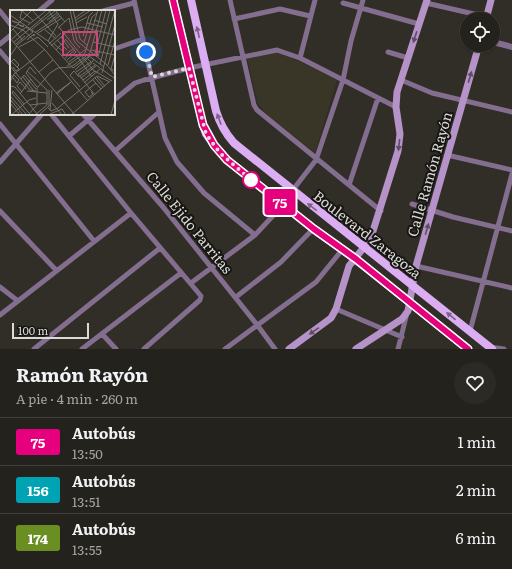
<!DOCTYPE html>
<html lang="es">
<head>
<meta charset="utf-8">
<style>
  :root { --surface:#24221c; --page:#2c2a25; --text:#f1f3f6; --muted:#a3a4a3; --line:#413f3b }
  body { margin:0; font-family:Literata,serif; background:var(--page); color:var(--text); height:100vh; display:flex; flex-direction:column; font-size:15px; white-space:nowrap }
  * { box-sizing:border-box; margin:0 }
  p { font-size:13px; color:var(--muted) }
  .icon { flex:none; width:22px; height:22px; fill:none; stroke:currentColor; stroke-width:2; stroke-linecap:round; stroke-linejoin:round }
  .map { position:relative; height:349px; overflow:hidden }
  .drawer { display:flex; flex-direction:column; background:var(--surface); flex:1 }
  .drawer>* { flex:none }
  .badge { padding:0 8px; border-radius:3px; font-size:14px; line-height:26px }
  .fabs { position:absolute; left:460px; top:12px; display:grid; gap:8px }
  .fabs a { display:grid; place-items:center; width:40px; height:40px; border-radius:50%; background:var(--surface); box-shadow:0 1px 3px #0004,0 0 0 1px var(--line); font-size:20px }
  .scale { position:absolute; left:12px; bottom:10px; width:77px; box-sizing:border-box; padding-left:4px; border:2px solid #dcdad6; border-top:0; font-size:11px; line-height:14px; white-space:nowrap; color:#dcdad6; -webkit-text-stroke:3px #171613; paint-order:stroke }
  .you { position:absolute; width:20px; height:20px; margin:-10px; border:3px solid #fff; border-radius:50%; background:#1a73e8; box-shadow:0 0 0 6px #1a73e833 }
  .map>.badge { position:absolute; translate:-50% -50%; box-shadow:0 0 0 2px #fff }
  .round { display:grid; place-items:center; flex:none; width:42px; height:42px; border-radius:21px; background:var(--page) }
  .summary { display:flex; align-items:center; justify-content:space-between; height:68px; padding:0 16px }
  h1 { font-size:19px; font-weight:700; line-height:30px }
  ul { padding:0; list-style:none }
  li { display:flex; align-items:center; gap:12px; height:48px; padding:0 16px; border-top:1px solid var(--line) }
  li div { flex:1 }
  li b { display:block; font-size:15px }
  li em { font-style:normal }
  li .badge { min-width:44px; font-weight:700; text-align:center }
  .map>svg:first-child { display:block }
  .built { fill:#393628 }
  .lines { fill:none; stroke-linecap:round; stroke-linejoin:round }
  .minor { stroke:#846e8f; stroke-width:5 }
  .tertiary { stroke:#846e8f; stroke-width:6 }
  .secondary { stroke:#b592c7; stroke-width:7 }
  .primary { stroke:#dbadf2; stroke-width:8 }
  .oneway { fill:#796282 }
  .oneway2 { fill:#5e4e64 }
  .line-casing { stroke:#fff; stroke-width:9 }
  .line { stroke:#e6007e; stroke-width:6 }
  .walk { stroke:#dcdad6; stroke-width:4; stroke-dasharray:0 7.2 }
  .stop-dot { fill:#fff; stroke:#e6007e; stroke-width:2 }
  .labels { text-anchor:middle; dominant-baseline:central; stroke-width:4; stroke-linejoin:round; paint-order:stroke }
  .street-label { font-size:14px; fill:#dcdad6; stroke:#171613 }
  .inset-road { fill:none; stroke:#75736c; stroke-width:1 }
  .view { fill:#c8487a; fill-opacity:0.15; stroke:#c8487a; stroke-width:2 }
  .inset-edge { fill:none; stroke:#dcdad6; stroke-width:2 }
</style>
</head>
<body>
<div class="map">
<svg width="512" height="349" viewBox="0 0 512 349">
  <rect width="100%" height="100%" fill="#302e26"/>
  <path class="built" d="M280,52L337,80L315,153L264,112L258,103L247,58Z"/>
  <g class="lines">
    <path class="minor" d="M134,0L165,138L177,162L204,193L255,235
      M230,0L254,105L257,110L381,211
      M343,3L419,24
      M426,3L487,17
      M0,11L11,25
      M39,11L52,0
      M103,11L134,3
      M234,19L280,9L310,16
      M0,44L11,35
      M114,49L143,39
      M0,51L11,64
      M388,52L408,58
      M300,58L315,0
      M401,80L432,93L512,112
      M114,100L135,83L144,80L189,68L277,50L300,58L396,107
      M51,114L131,213L201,296L200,300L144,349
      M83,114L163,207L258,326L275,349
      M0,124L94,241
      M69,136L95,114
      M115,151L159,112
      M447,155L512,170
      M0,162L42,114
      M349,185L378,98
      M292,191L316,160L343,80L351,41L363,0
      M412,204L453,217L512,231
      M0,211L56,270
      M416,266L512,288
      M191,283L255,235L283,205
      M0,287L18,301
      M236,297L281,262L313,229
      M336,309L402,337
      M0,315L131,213
      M470,331L512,174
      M103,335L116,349
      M489,347L504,349
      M34,349L160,248
      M82,349L181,273
      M225,349L316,282L342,250
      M398,349L407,313"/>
    <path class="tertiary" d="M493,42L512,47"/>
    <path class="secondary" d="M486,19L491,0
      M289,349L331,318L336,309L349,266L365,246L373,231L398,151L400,134L396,107L397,92L427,0
      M356,349L402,319L408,311L416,266L479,45"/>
    <path class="primary" d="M173,0L203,125L206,134L214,145L227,160L313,229L355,259L468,349
      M191,0L216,111C220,124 225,133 234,143L492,349"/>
  </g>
  <defs><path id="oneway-solid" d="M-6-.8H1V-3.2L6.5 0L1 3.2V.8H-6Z"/></defs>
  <g class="oneway">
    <use href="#oneway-solid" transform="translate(198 32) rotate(-103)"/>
    <use href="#oneway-solid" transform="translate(219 119) rotate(-110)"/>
    <use href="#oneway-solid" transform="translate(312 207) rotate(-142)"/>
    <use href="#oneway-solid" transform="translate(451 316) rotate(-141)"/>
  </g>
  <g class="oneway2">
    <use href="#oneway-solid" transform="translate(415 37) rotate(108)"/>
    <use href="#oneway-solid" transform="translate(470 77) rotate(-73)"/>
    <use href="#oneway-solid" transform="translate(399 145) rotate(96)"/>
    <use href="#oneway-solid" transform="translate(427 229) rotate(-74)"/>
    <use href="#oneway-solid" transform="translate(314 331) rotate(145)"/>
  </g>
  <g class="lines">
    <g class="line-casing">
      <path id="line" d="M173,0L203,125L214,145L227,160L314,229L356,259L468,349"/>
    </g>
    <use href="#line" class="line"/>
    <path class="walk" d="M146,52L152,77L189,68L206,134L220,153L251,180"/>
  </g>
  <circle class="stop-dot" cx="251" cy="180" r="8"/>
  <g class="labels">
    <g class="street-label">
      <text transform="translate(429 174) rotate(-74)">Calle Ramón Rayón</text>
      <text transform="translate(190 222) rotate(51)">Calle Ejido Parritas</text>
      <text transform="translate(368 234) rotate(38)">Boulevard Zaragoza</text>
    </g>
  </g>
  <g transform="translate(10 10)">
    <rect width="105" height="105" fill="#302e26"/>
    <path class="inset-road" d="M1,0L0,5L38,31L63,58L79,46L94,57M12,0L10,8L20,13M22,0L46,26M45,0L55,12M60,0L67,31L96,54L105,65M63,0L70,29L78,36M12,1L24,11M59,8L64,31L70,38M65,8L76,0M37,10L47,3M66,10L81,0M84,10L97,14M39,12L49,4M7,13L2,11L9,13M66,13L77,7M77,13L93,17M8,14L9,15L13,17L14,16L9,15M0,15L13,20L35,40M18,15L37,0M49,17L83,60L102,71M48,18L59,8M3,19L13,31M22,19L45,1M35,20L45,28M0,22L22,0M26,22L50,6M28,23L52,8M53,25L59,20L72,17L105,25M73,26L79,6L83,2M51,27L59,38M0,28L65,105M2,29L16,17L23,22L7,35M17,30L24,24L25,25L23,26M47,30L57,40M56,30L66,42L57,50M38,31L48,14L38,0M4,32L42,0M74,32L82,7L87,3M83,32L105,37M6,34L15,26M39,34L51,23M44,34L54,42M41,36L53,25M9,37L28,27L38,37M35,40L78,91M46,40L56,29M81,40L105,45M85,44L96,0M105,45L101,59L105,61M0,46L7,36M54,46L64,38M67,46L82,67M88,47L100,0M55,48L65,40M84,49L80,55L68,64L85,85M0,50L9,59L6,61L3,57M2,51L4,49L9,55L7,57M21,51L35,39M59,52L76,39M83,53L104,68M90,54L105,0M98,55L105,30M0,56L20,80L26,81M57,56L75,43L88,0M65,60L79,47M17,61L37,80V95L25,105M29,62L43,50M66,62L81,52L78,49M92,63L105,14M0,64L7,73L9,70L4,65M26,64L20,57L16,63L27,77M70,66L85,55M87,66L100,72M13,67L23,80M69,67L64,61L60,65L70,77M87,67L95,76M71,68L86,56M85,68L93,77M11,69L14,65L26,79M73,70L85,61M83,70L91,79M0,72L4,64L22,50M75,72L90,59M0,76L5,77L28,105M17,81L37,83M12,82L7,76L10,72L16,79M75,82L79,87L83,84L81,82M75,82L86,73M46,83L61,72L47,84M10,84L21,69M0,86L17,105M0,89L13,105M2,91L0,93L10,105M42,93L52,105M14,94L3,81L2,83L19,103M20,95L37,93M38,98L41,101L48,98L87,66M40,100L42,80M40,104L52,99L56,105M1,105L19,90L26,88M18,105L27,95V78L40,63L48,58L61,57L80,43L92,0M29,105L39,96V80M61,105L99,72M101,105L105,90"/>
    <path class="view" d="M53,22H87V45H53Z"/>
    <rect width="105" height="105" class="inset-edge"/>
  </g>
</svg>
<div class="fabs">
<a><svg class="icon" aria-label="locate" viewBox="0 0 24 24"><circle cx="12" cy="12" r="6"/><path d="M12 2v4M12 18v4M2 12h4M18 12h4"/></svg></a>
</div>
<div class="scale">100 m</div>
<div class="you" style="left:146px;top:52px"></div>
<b class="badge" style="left:280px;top:202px;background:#e6007e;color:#fff">75</b>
</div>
<section class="drawer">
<div class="summary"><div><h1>Ramón Rayón</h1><p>A pie · 4 min · 260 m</p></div><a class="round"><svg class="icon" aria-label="heart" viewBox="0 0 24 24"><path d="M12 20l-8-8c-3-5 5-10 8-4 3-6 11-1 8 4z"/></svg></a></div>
<ul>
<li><span class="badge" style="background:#e6007e;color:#fff">75</span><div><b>Autobús</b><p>13:50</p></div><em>1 min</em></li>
<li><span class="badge" style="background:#00a3b4;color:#fff">156</span><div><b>Autobús</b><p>13:51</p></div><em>2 min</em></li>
<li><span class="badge" style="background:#6b8e23;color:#fff">174</span><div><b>Autobús</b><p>13:55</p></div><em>6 min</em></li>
</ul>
</section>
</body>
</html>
